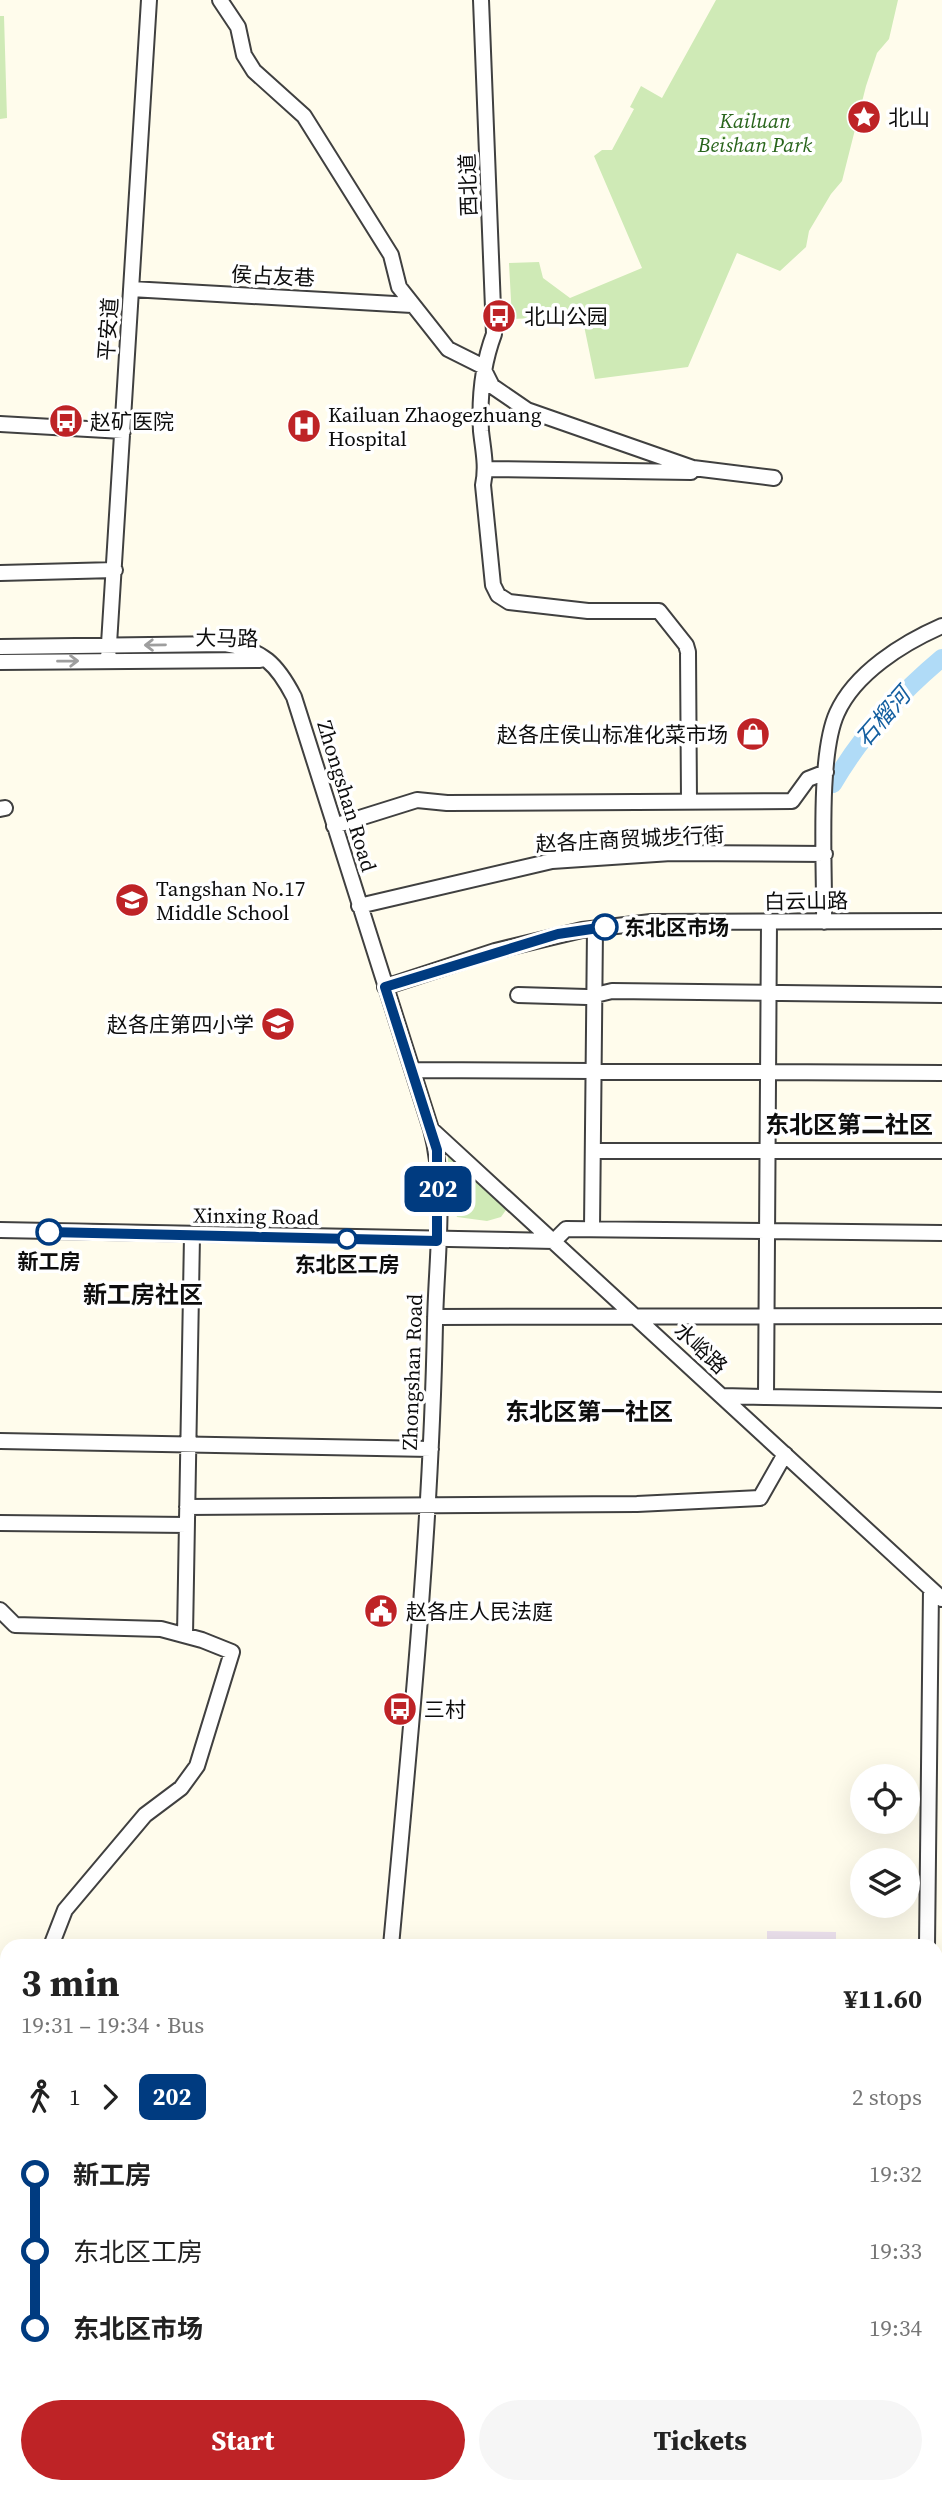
<!DOCTYPE html>
<html lang="en">
<head>
<meta charset="utf-8">
<style>
  :root { --surface:#fff; --page:#f6f6f6; --text:#222; --muted:#767676; --accent:#be2326 }
  body { margin:0; font-family:"Source Serif 4","Noto Sans SC",serif; background:var(--page); color:var(--text); height:100vh; display:flex; flex-direction:column; font-size:26px; white-space:nowrap }
  * { box-sizing:border-box; margin:0 }
  p { font-size:23px; color:var(--muted) }
  .icon { flex:none; width:38px; height:38px; fill:none; stroke:currentColor; stroke-width:2; stroke-linecap:round; stroke-linejoin:round }
  .map { position:relative; flex:1; overflow:hidden }
  .panel { position:absolute; left:0px; top:1939px; width:943px; height:555px; display:flex; flex-direction:column; background:var(--surface); border-radius:21px 21px 0 0; box-shadow:0 7px 28px #0002 }
  .panel>* { flex:none }
  .badge { padding:0 14px; border-radius:10px; font-size:24px; line-height:46px }
  .fabs { position:absolute; left:850px; top:1764px; display:grid; gap:14px }
  .fabs a { display:grid; place-items:center; width:70px; height:70px; border-radius:50%; background:var(--surface); box-shadow:0 7px 28px #0002; font-size:35px }
  .map>.badge { position:absolute; translate:-50% -50%; box-shadow:0 0 0 4px #fff }
  .legs { display:flex; align-items:center; gap:10px; height:77px; padding:0 21px; font-size:23px }
  .legs p { margin-inline-start:auto }
  .headline { display:flex; align-items:center; justify-content:space-between; height:119px; padding:0 21px }
  h1 { font-size:38px; font-weight:700; line-height:52px }
  .button { display:flex; gap:14px; margin-top:auto; padding:14px 21px }
  .button a { flex:1; height:80px; border-radius:42px; background:var(--accent); color:#fff; font-size:28px; font-weight:700; line-height:80px; text-align:center }
  .button a+a { background:var(--page); color:var(--text) }
  ul { padding:0 21px; list-style:none }
  li { display:flex; align-items:center; gap:24px; height:77px; font-size:26px }
  li i { display:grid; place-items:center; width:10px; height:100%; margin:0 9px; background:currentColor }
  li i::after { content:''; width:18px; height:18px; margin:-9px; border:5px solid; border-radius:50%; background:var(--surface) }
  li p { margin-inline-start:auto }
  li:first-child i { background:linear-gradient(#0000 50%,currentColor 0) }
  li:last-child i { background:linear-gradient(currentColor 50%,#0000 0) }
  .map>svg:first-child { display:block }
  .industrial { fill:#ebe0ec }
  .green { fill:#cfeab6 }
  .lines { fill:none; stroke-linecap:round; stroke-linejoin:round }
  .river { stroke:#b0dbf7; stroke-width:18 }
  .minor-casing { stroke:#404040; stroke-width:18 }
  .major-casing { stroke:#1e1e1e; stroke-width:21 }
  .minor { stroke:#fff; stroke-width:14 }
  .major { stroke:#fbd961; stroke-width:18 }
  .oneway { stroke:#9e9e9e }
  .line-1-casing { stroke:#fff; stroke-width:16 }
  .line-1 { stroke:#003b80; stroke-width:10 }
  .stop-1-dot { fill:#fff; stroke:#003b80; stroke-width:3.5 }
  .labels { text-anchor:middle; dominant-baseline:central; stroke-width:7; stroke-linejoin:round; paint-order:stroke }
  .poi-label { font-size:21px; fill:#0d0d0d; stroke:#fff; text-anchor:start }
  .park-label { font-size:21px; font-style:italic; fill:#29651c; stroke:#fff }
  .street-label { font-size:21px; fill:#0d0d0d; stroke:#fff }
  .stop-label { font-size:21px; font-weight:bold; fill:#0d0d0d; stroke:#fff }
  .water-label { font-size:23px; font-style:italic; fill:#145fa0; stroke:#fff }
  .quarter-label { font-size:24px; font-weight:bold; fill:#0d0d0d; stroke:#fff }
</style>
</head>
<body>
<div class="map">
<svg width="942" height="2493" viewBox="0 0 942 2493">
  <rect width="100%" height="100%" fill="#fffcec"/>
  <path class="industrial" d="M767,1931L836,1932V1946H767Z"/>
  <path class="green" d="M716,0H898L889,39L877,53L866,86L842,181L831,194L809,231L806,247L780,271L737,253L688,367L595,379L582,316L512,319L509,263L539,262L543,278L570,298L642,268L594,156L602,150H612L634,109L630,107L641,86L662,98Z
    M0,16H4L7,118L0,119Z
    M448,1156L504,1204L506,1210L501,1217L487,1221L457,1217L448,1188Z"/>
  <g class="lines">
    <path class="river" d="M833,784C861,736 899,694 942,658"/>
    <g class="minor-casing">
      <path id="minor" d="M220,0L238,27L244,55L254,71L304,116L391,255L399,287L448,349L482,366L492,386L527,410L693,468L774,478
        M481,0L494,334C482,366 479,396 481,431C483,450 487,466 483,485L493,585L498,595L509,602L588,611H659L686,645L688,652L689,801
        M131,289L412,305
        M0,424L123,431
        M486,469L691,472
        M0,573L115,570
        M0,647L225,644C263,650 277,664 294,697L431,1129C447,1188 436,1262 435,1324C431,1532 410,1739 391,1946
        M108,660L149,0
        M0,662L260,660
        M0,809L5,808
        M334,826L417,800L447,803L792,801L808,779L826,772
        M359,906L552,861L671,853L825,854
        M824,922C825,870 817,757 837,713C855,673 903,643 942,626
        M385,987L495,951L582,930L651,922L942,921
        M518,995L587,997L612,991L942,995
        M413,1070L942,1073
        M431,1129L942,1599
        M593,1151H942
        M592,1229L595,929
        M0,1230L554,1241
        M554,1241L566,1229L942,1233
        M435,1317L942,1316
        M722,1396L766,1397L769,922
        M766,1397L942,1400
        M0,1441L431,1449
        M187,1507L637,1504L760,1498L785,1454
        M0,1523L187,1525
        M0,1610L15,1625L161,1629L202,1640L232,1652L197,1766L181,1788L145,1815L65,1910L51,1946
        M185,1635L192,1236
        M927,1946L931,1589
        M0,2268L7,2273
        M233,2487L239,2493
        M702,2493L703,2487"/>
    </g>
    <g class="major-casing">
      <path id="major" d="M0,2010H7
        M936,2098L942,2099"/>
    </g>
    <use href="#minor" class="minor"/>
    <use href="#major" class="major"/>
  </g>
  <defs><path id="oneway-shaft" d="M-6 0H5M1.5-3L5.5 0L1.5 3" fill="none" stroke-width="1.6" stroke-linecap="round" stroke-linejoin="round" transform="scale(1.75)"/></defs>
  <g class="oneway">
    <use href="#oneway-shaft" transform="translate(155 645) rotate(179)"/>
    <use href="#oneway-shaft" transform="translate(68 661) rotate(-1)"/>
  </g>
  <g class="lines">
    <g class="line-1-casing">
      <path id="line-1" d="M49,1232L437,1241V1150L385,987L558,934L605,927"/>
    </g>
    <use href="#line-1" class="line-1"/>
  </g>
  <defs>
    <g id="sight-disc" transform="scale(1.75)"><circle r="9.5" fill="#be2326" stroke="#fff"/><path d="M0-6L1.8-2.2L6-1.7L2.9 1.2L3.7 5.4L0 3.3L-3.7 5.4L-2.9 1.2L-6-1.7L-1.8-2.2Z" fill="#fff"/></g>
    <g id="bus-disc" transform="scale(1.75)"><circle r="9.5" fill="#be2326" stroke="#fff"/><path d="M-5-6H5V4H4V6H2V4H-2V6H-4V4H-5ZM-3.5-4V0h7V-4ZM-3.5 1.2v1.5H-2V1.2ZM2 1.2v1.5H3.5V1.2Z" fill="#fff"/></g>
    <g id="hospital-disc" transform="scale(1.75)"><circle r="9.5" fill="#be2326" stroke="#fff"/><path d="M-5-5h3v3.5h4V-5h3V5h-3V1.5h-4V5h-3Z" fill="#fff"/></g>
    <g id="shop-disc" transform="scale(1.75)"><circle r="9.5" fill="#be2326" stroke="#fff"/><path d="M-5-2.5h2.3a2.7 3.5 0 0 1 5.4 0H5L5.5 6h-11ZM-1.5-2.5h3a1.5 2.3 0 0 0-3 0Z" fill="#fff"/></g>
    <g id="school-disc" transform="scale(1.75)"><circle r="9.5" fill="#be2326" stroke="#fff"/><path d="M0-5L7-2L0 1L-7-2ZM-4 1L0 2.5L4 1V4Q0 6-4 4Z" fill="#fff"/></g>
    <g id="civic-disc" transform="scale(1.75)"><circle r="9.5" fill="#be2326" stroke="#fff"/><path d="M-.6-6.5H3V-4.5H.6V-3L4-1V1h2V6H-6V1h2V-1L-.6-3ZM-1.2 2.5V6h2.4V2.5Z" fill="#fff"/></g>
  </defs>
  <g fill-rule="evenodd">
    <use href="#sight-disc" x="864" y="117"/>
    <use href="#bus-disc" x="499" y="316"/>
    <use href="#bus-disc" x="66" y="421"/>
    <use href="#hospital-disc" x="304" y="426"/>
    <use href="#shop-disc" x="753" y="734"/>
    <use href="#school-disc" x="132" y="900"/>
    <use href="#school-disc" x="278" y="1024"/>
    <use href="#civic-disc" x="381" y="1611"/>
    <use href="#bus-disc" x="400" y="1709"/>
  </g>
  <g class="stop-1-dot">
    <circle cx="605" cy="927" r="12"/>
    <circle cx="49" cy="1232" r="12"/>
    <circle cx="347" cy="1239" r="9"/>
  </g>
  <g class="labels">
    <g class="poi-label">
      <text x="888" y="117">北山</text>
      <text x="524" y="316">北山公园</text>
      <text x="328" y="414">Kailuan Zhaogezhuang<tspan x="328" dy="24">Hospital</tspan></text>
      <text x="90" y="421">赵矿医院</text>
      <text x="728" y="734" text-anchor="end">赵各庄侯山标准化菜市场</text>
      <text x="156" y="888">Tangshan No.17<tspan x="156" dy="24">Middle School</tspan></text>
      <text x="254" y="1024" text-anchor="end">赵各庄第四小学</text>
      <text x="406" y="1611">赵各庄人民法庭</text>
      <text x="424" y="1709">三村</text>
    </g>
    <g class="park-label">
      <text x="755" y="120">Kailuan<tspan x="755" dy="24">Beishan Park</tspan></text>
    </g>
    <g class="street-label">
      <text transform="translate(468 185) rotate(-92)">西北道</text>
      <text transform="translate(273 276) rotate(3)">侯占友巷</text>
      <text transform="translate(108 329) rotate(-86)">平安道</text>
      <text transform="translate(227 638) rotate(1)">大马路</text>
      <text transform="translate(347 796) rotate(73)">Zhongshan Road</text>
      <text transform="translate(630 839) rotate(-3)">赵各庄商贸城步行街</text>
      <text transform="translate(806 901) rotate(-1)">白云山路</text>
      <text transform="translate(256 1216) rotate(1)">Xinxing Road</text>
      <text transform="translate(701 1348) rotate(43)">水峪路</text>
      <text transform="translate(412 1372) rotate(-88)">Zhongshan Road</text>
    </g>
    <g class="stop-label">
      <text x="624" y="927" text-anchor="start">东北区市场</text>
      <text x="49" y="1261">新工房</text>
      <text x="347" y="1264">东北区工房</text>
    </g>
    <g class="water-label">
      <text transform="translate(883 717) rotate(-49)">石榴河</text>
    </g>
    <g class="quarter-label">
      <text x="849" y="1124">东北区第二社区</text>
      <text x="143" y="1294">新工房社区</text>
      <text x="589" y="1411">东北区第一社区</text>
    </g>
  </g>
</svg>
<div class="fabs">
<a><svg class="icon" aria-label="locate" viewBox="0 0 24 24"><circle cx="12" cy="12" r="6"/><path d="M12 2v4M12 18v4M2 12h4M18 12h4"/></svg></a>
<a><svg class="icon" aria-label="layers" viewBox="0 0 24 24"><path d="M12 4l9 5-9 5-9-5zM3 14l9 5 9-5"/></svg></a>
</div>
<b class="badge" style="left:438px;top:1189px;background:#003b80;color:#fff">202</b>
<section class="panel">
<div class="headline"><div><h1>3 min</h1><p>19:31 – 19:34 · Bus</p></div><b>¥11.60</b></div>
<div class="legs"><svg class="icon" aria-label="walk" viewBox="0 0 24 24"><circle cx="13" cy="4" r="2"/><path d="M13 8l-2 6 4 7M11 14l-3 7M7 12l3-4h3l4 4"/></svg>1<svg class="icon" aria-label="forward" viewBox="0 0 24 24"><path d="M9 5l7 7-7 7"/></svg><b class="badge" style="background:#003b80;color:#fff">202</b><p>2 stops</p></div>
<ul>
<li><i style="color:#003b80"></i><b>新工房</b><p>19:32</p></li>
<li><i style="color:#003b80"></i><span>东北区工房</span><p>19:33</p></li>
<li><i style="color:#003b80"></i><b>东北区市场</b><p>19:34</p></li>
</ul>
<div class="button"><a>Start</a><a>Tickets</a></div>
</section>
</div>
</body>
</html>
